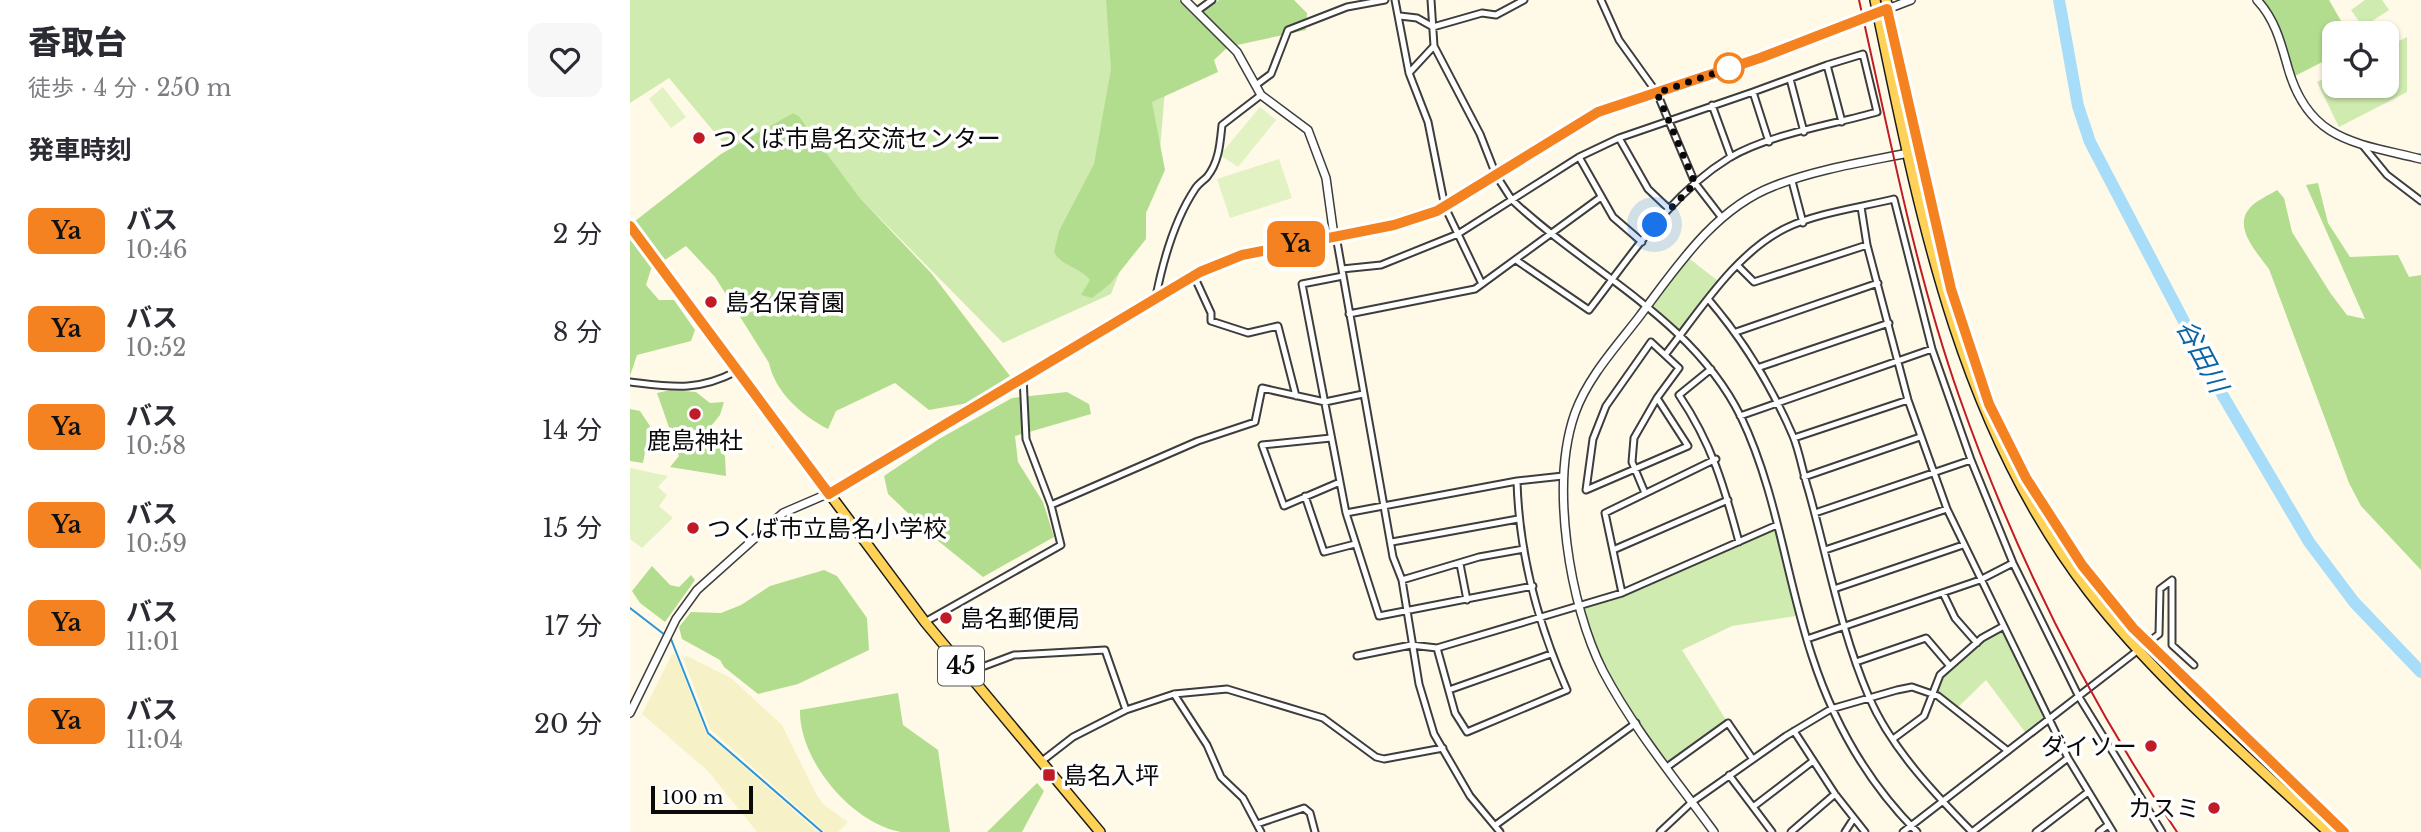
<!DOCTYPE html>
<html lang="ja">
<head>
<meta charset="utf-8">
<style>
  :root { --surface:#fff; --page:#f7f7f7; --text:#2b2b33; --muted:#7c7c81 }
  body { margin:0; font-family:"Libre Baskerville","Noto Sans JP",serif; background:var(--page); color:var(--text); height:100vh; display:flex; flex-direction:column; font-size:26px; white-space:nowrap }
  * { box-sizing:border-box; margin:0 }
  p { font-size:23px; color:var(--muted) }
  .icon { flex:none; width:38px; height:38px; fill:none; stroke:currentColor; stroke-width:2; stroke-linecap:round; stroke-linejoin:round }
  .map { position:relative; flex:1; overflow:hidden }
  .panel { display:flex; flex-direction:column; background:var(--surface); width:630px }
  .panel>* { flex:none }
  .badge { padding:0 14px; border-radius:10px; font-size:24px; line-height:46px }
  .buttons { position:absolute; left:1692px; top:21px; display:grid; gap:14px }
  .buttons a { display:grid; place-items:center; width:77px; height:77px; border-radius:14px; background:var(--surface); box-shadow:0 2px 5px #0004; font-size:35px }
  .scale { position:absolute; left:21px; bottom:18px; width:102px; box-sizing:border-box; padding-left:7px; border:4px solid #0a0a0a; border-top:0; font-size:19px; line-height:24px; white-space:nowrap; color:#0a0a0a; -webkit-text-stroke:5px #fff; paint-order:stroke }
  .you { position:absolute; width:35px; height:35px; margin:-18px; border:5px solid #fff; border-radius:50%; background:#1a73e8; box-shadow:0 0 0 10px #1a73e833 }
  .map>.badge { position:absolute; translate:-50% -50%; box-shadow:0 0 0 4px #fff }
  h2 { padding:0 28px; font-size:26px; line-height:63px }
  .round { display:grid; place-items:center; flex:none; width:74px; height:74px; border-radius:14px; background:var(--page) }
  .overview { display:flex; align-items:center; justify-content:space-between; height:119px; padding:0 28px }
  h1 { font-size:33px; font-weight:800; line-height:52px }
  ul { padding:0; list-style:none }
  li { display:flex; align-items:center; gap:21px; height:98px; padding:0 28px }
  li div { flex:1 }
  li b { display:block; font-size:26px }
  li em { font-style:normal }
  li .badge { min-width:77px; font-weight:700; text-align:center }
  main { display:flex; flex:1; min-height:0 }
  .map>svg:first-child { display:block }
  .farmland { fill:#f6f1c6 }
  .green { fill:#d0ebaf }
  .forest { fill:#b3dd8e }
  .pitch { fill:#e2f2c2 }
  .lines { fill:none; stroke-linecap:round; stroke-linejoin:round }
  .stream { stroke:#2b95d5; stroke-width:2 }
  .river { stroke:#a8ddfa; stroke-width:12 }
  .minor-casing { stroke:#3d3d3d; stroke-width:9 }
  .tertiary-casing { stroke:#3d3d3d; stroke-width:10 }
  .primary-casing { stroke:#1b1b1b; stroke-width:12 }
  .minor { stroke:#fff; stroke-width:5 }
  .tertiary { stroke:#fff; stroke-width:7 }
  .primary { stroke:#ffd257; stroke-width:9 }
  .rail { stroke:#c11b27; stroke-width:2 }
  .line-casing { stroke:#fff; stroke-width:16 }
  .line { stroke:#f58220; stroke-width:10 }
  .walk { stroke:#0a0a0a; stroke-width:7; stroke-dasharray:0 12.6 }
  .stop-dot { fill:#fff; stroke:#f58220; stroke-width:3.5 }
  .poi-dot { fill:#c11b27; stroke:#fff; stroke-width:2.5 }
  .labels { text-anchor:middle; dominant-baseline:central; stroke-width:7; stroke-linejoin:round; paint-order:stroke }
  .shield { fill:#fff; stroke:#545454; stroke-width:2 }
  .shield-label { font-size:23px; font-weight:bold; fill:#0a0a0a }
  .poi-label { font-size:24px; fill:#0a0a0a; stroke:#fff; text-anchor:start }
  .water-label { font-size:26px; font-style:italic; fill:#0d64a2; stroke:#fff }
</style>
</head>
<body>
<main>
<section class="panel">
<div class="overview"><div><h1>香取台</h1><p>徒歩 · 4 分 · 250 m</p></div><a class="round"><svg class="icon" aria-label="heart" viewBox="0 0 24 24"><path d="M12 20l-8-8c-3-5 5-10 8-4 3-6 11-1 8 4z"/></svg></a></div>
<h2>発車時刻</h2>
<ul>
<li><span class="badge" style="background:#f58220;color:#111">Ya</span><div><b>バス</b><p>10:46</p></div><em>2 分</em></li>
<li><span class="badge" style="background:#f58220;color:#111">Ya</span><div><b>バス</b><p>10:52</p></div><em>8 分</em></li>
<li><span class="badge" style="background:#f58220;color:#111">Ya</span><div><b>バス</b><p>10:58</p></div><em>14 分</em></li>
<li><span class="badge" style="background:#f58220;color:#111">Ya</span><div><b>バス</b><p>10:59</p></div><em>15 分</em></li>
<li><span class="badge" style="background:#f58220;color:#111">Ya</span><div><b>バス</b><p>11:01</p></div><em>17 分</em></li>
<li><span class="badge" style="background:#f58220;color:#111">Ya</span><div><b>バス</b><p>11:04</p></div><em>20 分</em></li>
</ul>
</section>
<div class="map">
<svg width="1791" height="832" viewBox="0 0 1791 832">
  <rect width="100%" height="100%" fill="#fffae7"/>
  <path class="farmland" d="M42,654H45L76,733L188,832H127L78,771L12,714Z
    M57,656L101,678L152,725L186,794L193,804L218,822L208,832H195L80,729L53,658Z"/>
  <path class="green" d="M0,0H515L539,44L528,173L481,294L373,343L230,198L169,116L163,113L100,151L39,78L0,103Z
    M1735,0H1752L1759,10L1733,27L1721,10Z
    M1777,37V92L1709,127L1687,82L1704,73V86H1757V47Z
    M1056,256L1092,284L1051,334L1016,308Z
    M1147,525L1172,615L1102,626L1052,650L1098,723L1037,767L973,669L950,605L992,593Z
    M1372,627L1419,720L1398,736L1356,680L1325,710L1302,693L1310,675Z"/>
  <path class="forest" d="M476,0H549L565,17L589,0H664L677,13L676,30L598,47L584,60L588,72L522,102L535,170L516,213V239L480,284L462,298L451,295L460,280C450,267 431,266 424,252L429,231L464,164L481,69Z
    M1626,0H1699L1718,33H1704V56L1661,78L1648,35Z
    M163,113L169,116L230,198L302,274L380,376L338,403L299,410L265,383L206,411L198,429C172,416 145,392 139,363L85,277L56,246L21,269L16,285L29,300H44L65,330L61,341L7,355L0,376V225L91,154Z
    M1688,183L1698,223L1720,257L1768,255L1779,277L1791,275V570L1731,506L1719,483L1639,269C1628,254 1603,228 1619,209C1625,201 1639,195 1647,190L1654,198L1662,232L1701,294L1717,315L1735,319L1676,185Z
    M41,390L66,392L80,403L94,402L90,415L77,431L95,456L96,476L40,467L49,456L27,393Z
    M437,392L459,404L461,414L385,436L388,462L413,502L424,537L353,577L302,536L258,494L254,476L309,439L382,398Z
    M0,409L10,411L20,426L13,463L0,461Z
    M22,566L40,585L49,587L61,575L65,580L35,622L10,603L2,591Z
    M194,570L207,576L237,618L239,650L168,684L128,694L94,667L90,660L52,639L49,627L61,612L91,613L111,605L140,586Z
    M268,693L273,725L308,750L320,832C304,832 286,832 271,832C221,823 169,760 170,710Z
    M407,783L414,791L392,832H357Z"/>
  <path class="pitch" d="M33,87L56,117L41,128L19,99Z
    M630,107L646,120L608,167L590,155Z
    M649,159L662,198L600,218L587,179Z
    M0,468L38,476L28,487L37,495L29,506L43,518L12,548L0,539Z"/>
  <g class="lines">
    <path class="stream" d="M0,608L35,635
      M41,639L78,733L192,832"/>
    <path class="river" d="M1429,0L1448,106L1460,142L1593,396L1679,542L1724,602L1791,672"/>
    <g class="minor-casing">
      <path id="minor" d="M765,0L779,73L798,122L815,207L852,284
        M801,0L804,46L850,134L866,175L882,200C958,272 1063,319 1111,417C1147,492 1156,578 1182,656C1203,721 1238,783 1287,832
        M971,0L989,40L1027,93L1065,183L1092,218
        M567,11L582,0
        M770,16L787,18L803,27L852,13L866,15L894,0
        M779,73L804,46
        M1160,79L1174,132
        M626,85L641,74L658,30L717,7L755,0
        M1123,92L1197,65
        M1082,105L1101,157
        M989,138L1018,189L1038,208
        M1734,147L1757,175L1791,201
        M1162,181L1173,223
        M1231,207L1237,245L1278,400L1317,509L1438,758L1483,832
        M706,236L763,557L772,580L789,684L804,734L840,796L870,832
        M1012,242L983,217L949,157L989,138L1123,92L1139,142
        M886,260L959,310C1001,256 1039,195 1099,158C1139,134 1202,125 1247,112L1233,54L1197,65L1212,122
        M1108,266L1124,282L1237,245
        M712,269L751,265L828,234L949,157
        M564,276L581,313V321L618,333L648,326L666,396
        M713,276L672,284L716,513L749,616L903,586
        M526,296C533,261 545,219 565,189C568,184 573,181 577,177C589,162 590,144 592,125L631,95
        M1079,300C1114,341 1141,385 1163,436C1170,453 1173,474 1179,492C1198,560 1211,632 1239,697C1261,748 1304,793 1342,832
        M719,314L845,289L971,197
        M1106,332L1248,283
        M1021,342L1049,368L1027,398L1058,446L956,490L963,439L976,406Z
        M1035,355C1069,312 1105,253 1156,228C1186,213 1232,207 1264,199L1302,349L1341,460L1383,563L1449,697L1532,832
        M1130,367L1259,323
        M1081,369L1049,395C1082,444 1094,486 1109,542
        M0,382C42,387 67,392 107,371
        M1110,416L1302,349
        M701,438L632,445L654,506L710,482
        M1164,438L1278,400
        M1174,477L1290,437
        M1015,493L1002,462L1004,438L1027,398
        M675,496L694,552L725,544
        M421,505L568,441L625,422L632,388L695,402L733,394
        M716,513L887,481L933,476
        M1185,513L1341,460
        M762,542L888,519
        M983,550L1098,500
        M1195,550L1317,509
        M830,564L837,600
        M772,580L849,557L894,549
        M1204,589L1333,545
        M992,593L975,513L1086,459
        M1313,593L1325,618L1347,643
        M295,622L431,545L421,505L396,439L393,377
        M1177,639L1350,580L1383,563
        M807,648L825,713L837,732L937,690C908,624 889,553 887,481
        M727,656L781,645L807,648L992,593L1147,525
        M1226,662L1296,638L1320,666
        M336,673L384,655L475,650L496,710
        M819,690L921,654
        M544,694L577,745L591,777L613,798L631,832
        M1164,731L1205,794L1235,832
        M1263,739L1294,716L1310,675L1352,638L1372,627
        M412,761L443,737L496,710L544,694L597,689L693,718L746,757L754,759L813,748
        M1037,767L1098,723L1122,758
        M1099,775L1142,832
        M1123,807L1183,761
        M627,824L674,808L680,813L685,832
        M867,824L1006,723
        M1030,832L1062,802L1156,736L1201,709L1267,690L1282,687L1308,696L1378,751
        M1161,832L1205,794
        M1215,832L1224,818
        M1273,832L1529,634L1530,589L1542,580V645L1564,665
        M1342,832L1438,758
        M1406,832L1458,792
        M1469,832L1478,825"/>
    </g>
    <g class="tertiary-casing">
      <path id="tertiary" d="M555,0L607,52L631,95L678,130L696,178L704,236
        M1627,0C1645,19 1651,43 1658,68C1679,142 1727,143 1791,159
        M0,713L46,619L67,590L153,513L218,485L554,281L612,255L764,225L807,211L968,112L1130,58L1281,0
        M1084,832C1046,780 1003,728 973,671C939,604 920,484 945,413C958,377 986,347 1009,317C1046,268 1084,209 1144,186C1189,168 1241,161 1288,151"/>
    </g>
    <g class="primary-casing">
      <path id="primary" d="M1245,0C1288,206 1327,421 1459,592C1528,681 1616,755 1698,832
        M1256,0L1321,289L1359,404L1396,478L1452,565L1503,628L1713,832
        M0,226L295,622L470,832"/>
    </g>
    <use href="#minor" class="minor"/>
    <use href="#tertiary" class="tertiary"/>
    <use href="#primary" class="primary"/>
    <path class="rail" d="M1229,0C1259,132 1284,268 1329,396C1383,550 1456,697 1547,832"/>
  </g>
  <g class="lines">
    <g class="line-casing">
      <path id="line" d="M0,226L199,494L570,272L612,255L764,225L807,211L968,112L1130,58L1257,9L1321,289L1359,404L1396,478L1452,565L1503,628L1714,832"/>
    </g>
    <use href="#line" class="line"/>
    <path class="walk" d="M1025,225L1065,183L1027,93L1108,65L1099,68"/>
  </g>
  <circle class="stop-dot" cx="1099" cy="68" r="14"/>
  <g class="poi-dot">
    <circle cx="69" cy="138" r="7"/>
    <circle cx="81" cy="302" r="7"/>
    <circle cx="65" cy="414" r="7"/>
    <circle cx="63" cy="528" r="7"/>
    <circle cx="316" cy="618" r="7"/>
    <circle cx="1521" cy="746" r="7"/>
    <rect x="412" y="768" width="14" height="14" rx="3.5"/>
    <circle cx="1584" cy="808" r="7"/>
  </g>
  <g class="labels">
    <rect class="shield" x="308" y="646.5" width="46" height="39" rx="5"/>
    <g class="shield-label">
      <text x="331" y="666">45</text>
    </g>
    <g class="poi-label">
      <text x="83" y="138">つくば市島名交流センター</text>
      <text x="95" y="302">島名保育園</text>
      <text x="65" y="440" text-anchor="middle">鹿島神社</text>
      <text x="77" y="528">つくば市立島名小学校</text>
      <text x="330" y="618">島名郵便局</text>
      <text x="1507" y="746" text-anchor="end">ダイソー</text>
      <text x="433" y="775">島名入坪</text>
      <text x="1570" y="808" text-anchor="end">カスミ</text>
    </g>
    <g class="water-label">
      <text transform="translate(1572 356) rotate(62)">谷田川</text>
    </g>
  </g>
</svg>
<div class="buttons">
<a><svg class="icon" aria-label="locate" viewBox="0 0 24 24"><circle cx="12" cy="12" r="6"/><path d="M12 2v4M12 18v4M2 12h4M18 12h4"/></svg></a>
</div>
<div class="scale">100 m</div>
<div class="you" style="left:1025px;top:225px"></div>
<b class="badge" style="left:666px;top:244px;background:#f58220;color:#111">Ya</b>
</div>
</main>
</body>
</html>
